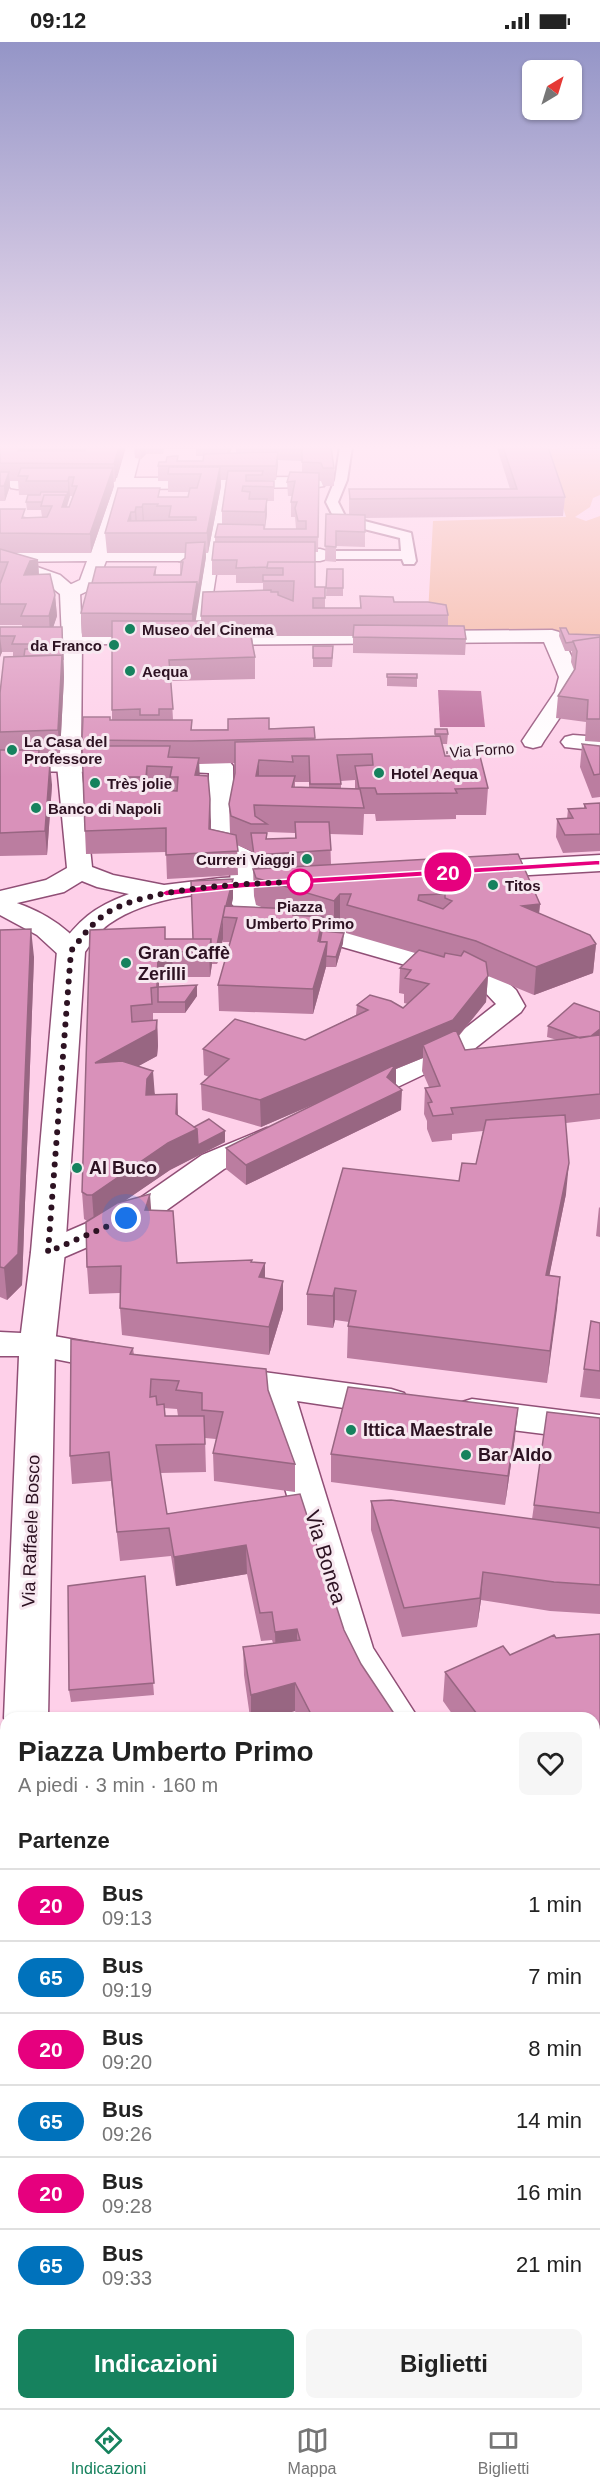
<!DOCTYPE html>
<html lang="it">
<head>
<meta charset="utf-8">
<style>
  :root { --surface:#fff; --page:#f6f6f6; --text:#222; --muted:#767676; --line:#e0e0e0; --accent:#16825e }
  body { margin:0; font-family:Helvetica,sans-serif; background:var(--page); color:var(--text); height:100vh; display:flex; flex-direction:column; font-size:22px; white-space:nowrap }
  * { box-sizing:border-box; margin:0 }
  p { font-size:20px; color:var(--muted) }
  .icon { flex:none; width:33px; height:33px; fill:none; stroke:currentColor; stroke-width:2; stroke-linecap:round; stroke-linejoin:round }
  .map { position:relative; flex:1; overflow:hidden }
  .side { position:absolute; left:0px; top:1670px; width:600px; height:698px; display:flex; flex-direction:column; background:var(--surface); border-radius:18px 18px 0 0; box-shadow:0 2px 4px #0004 }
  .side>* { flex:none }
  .badge { padding:0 12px; border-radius:20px; font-size:21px; line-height:39px }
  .needle { width:39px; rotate:38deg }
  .tools { position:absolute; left:522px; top:18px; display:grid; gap:12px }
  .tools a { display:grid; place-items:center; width:60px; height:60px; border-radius:9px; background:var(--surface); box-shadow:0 2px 4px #0004; font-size:30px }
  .you { position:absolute; width:30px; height:30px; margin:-15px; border:4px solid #fff; border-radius:50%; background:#1a73e8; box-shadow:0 0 0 9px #1a73e833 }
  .map>.badge { position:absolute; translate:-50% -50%; box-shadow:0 0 0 3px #fff }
  h2 { padding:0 18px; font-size:22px; line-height:54px }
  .round { display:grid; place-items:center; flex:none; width:63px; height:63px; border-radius:9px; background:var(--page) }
  .summary { display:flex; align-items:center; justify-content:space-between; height:102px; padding:0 18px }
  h1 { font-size:28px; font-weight:700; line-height:45px }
  .primary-button { display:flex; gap:12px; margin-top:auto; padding:12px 18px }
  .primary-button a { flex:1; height:69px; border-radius:9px; background:var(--accent); color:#fff; font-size:24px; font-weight:700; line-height:69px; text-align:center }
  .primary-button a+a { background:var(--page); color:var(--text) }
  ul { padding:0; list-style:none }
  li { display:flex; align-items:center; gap:18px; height:72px; padding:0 18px; border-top:2px solid var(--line) }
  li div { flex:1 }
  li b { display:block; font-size:22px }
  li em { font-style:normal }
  li .badge { min-width:66px; font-weight:700; text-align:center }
  .status { display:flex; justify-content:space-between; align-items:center; height:42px; padding:0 30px; background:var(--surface); direction:ltr }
  .status svg { height:16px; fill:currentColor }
  .tab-bar { display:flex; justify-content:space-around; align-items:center; height:84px; border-top:2px solid var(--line); background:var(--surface); font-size:16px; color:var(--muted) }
  .tab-bar a { display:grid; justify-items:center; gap:3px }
  .tab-bar .selected { color:var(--accent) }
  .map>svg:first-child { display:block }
  .green { fill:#f1ad90 }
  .water { fill:#b76696 }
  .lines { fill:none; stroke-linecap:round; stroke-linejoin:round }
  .service-casing { stroke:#904f76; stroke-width:4 }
  .pedestrian-casing { stroke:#904f76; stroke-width:3 }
  .minor-casing { stroke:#904f76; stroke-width:3 }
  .tertiary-casing { stroke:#904f76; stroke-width:3 }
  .path { stroke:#9e798e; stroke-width:3; stroke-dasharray:2 3; stroke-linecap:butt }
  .service { fill:#fff; fill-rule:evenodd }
  .pedestrian { fill:#fff; fill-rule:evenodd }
  .minor { fill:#fff; fill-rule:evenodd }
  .tertiary { fill:#fff; fill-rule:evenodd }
  .wall { fill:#bb7da0; fill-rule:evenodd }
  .shaded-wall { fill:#986682 }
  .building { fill:#d991ba; stroke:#986682; stroke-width:1.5; fill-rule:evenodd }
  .line { fill:#e6007e; stroke:#fff; stroke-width:1.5 }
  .walk { stroke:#2d1222; stroke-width:6; stroke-dasharray:0 10.8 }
  .poi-dot { fill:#16825e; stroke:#f7e8f0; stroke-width:2 }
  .stop-dot { fill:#fff; stroke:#e6007e; stroke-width:3 }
  .labels { text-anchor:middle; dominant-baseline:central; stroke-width:6; stroke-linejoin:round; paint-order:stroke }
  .far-poi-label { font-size:15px; font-weight:bold; fill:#2d1222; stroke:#f7e8f0; text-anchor:start }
  .far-street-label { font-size:15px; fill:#2d1222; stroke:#f7e8f0 }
  .far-stop-label { font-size:15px; font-weight:bold; fill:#2d1222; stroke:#f7e8f0 }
  .poi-label { font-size:18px; font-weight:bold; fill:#2d1222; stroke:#f7e8f0; text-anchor:start }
  .street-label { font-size:18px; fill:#2d1222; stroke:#f7e8f0 }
  .near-street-label { font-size:21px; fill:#2d1222; stroke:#f7e8f0 }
</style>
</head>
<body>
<div class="status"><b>09:12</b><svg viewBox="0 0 49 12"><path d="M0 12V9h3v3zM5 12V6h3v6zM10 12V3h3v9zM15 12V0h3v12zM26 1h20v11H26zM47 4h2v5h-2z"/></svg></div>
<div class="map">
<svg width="600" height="2366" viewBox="0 0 600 2366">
  <rect width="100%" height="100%" fill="#fed0e9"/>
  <path class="green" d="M545,407L600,408V453L593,456L590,465L575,475L586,479L600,474V595L558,592L553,587L446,588L428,572L433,479L566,475Z"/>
  <path class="water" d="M438,648L481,649L485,685H440Z"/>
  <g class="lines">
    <g class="service-casing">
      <path id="service" d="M340,405H352L347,438L338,460L345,474L411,491L416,519L414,522H404L402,517H336L329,513L336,509H401L400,496L336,480L326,460L335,438Z"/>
    </g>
    <g class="pedestrian-casing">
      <path id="pedestrian" d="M225,436L231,437L234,441L219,513L206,597L203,601L196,603L189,601L186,597L199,513L216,441L219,437Z"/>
    </g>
    <g class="minor-casing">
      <path id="minor" d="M126,405H142L134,436L318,435L324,436L327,440L324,444L318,445L131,447L110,508L320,507L327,509L330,513L327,517L320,519H106L96,545L77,554H63L60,550L63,546L80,538L87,519L0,520V508H91L113,447H17L11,446L8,442L11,438L117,436Z
        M552,588L559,590L562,594L581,635L577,650L544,699L541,704L533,706L525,704L522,699L555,650L559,635L544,600L206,603L199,601L196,597L199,593L206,591Z
        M157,591L164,593L167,597L164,601L0,604V592Z
        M573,693L600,695V709L565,705L561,700L565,695Z
        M0,715L103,716L111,718L115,723L111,728L103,730L0,729Z
        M155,716L229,719L233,724L234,801L252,810L256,815L257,859L268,871L356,891L502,935L516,948L525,964L521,970L469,1011L366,1060L355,1063L344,1060L340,1054L344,1048L449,999L496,962L482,947L461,939L339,904L250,883L231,861L230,818L213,809L209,804V731L147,728L143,723L147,718Z
        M0,856C32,864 66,881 85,909L81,915L71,917L61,915L37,893L0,873Z
        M267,1086L278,1088L283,1095L278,1102L224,1127L157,1175L60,1217L48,1221L36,1217L31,1210L36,1203L133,1161L202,1113Z
        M37,1291L115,1305L128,1309L133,1317L128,1325L115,1329L24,1311L19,1303L24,1295Z
        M225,1325L391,1347L404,1351L409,1360L404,1369L391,1373L297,1359L373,1606L418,1676H373L333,1611L258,1354L212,1346L207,1337L212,1328Z
        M472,1357L600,1373V1399L472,1383L459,1379L454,1370L459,1361Z
        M594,1970L600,1972V2027L594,2025Z"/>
    </g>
    <g class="tertiary-casing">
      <path id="tertiary" d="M0,512L60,533L80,550L82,597L81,723L92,825L113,833L164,843L221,836L297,832L306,835L310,840L306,845L297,848C236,850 161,846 109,882C99,889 92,900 85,910L65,1210L55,1303L48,1676H6V1679L4,1676L19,1314H0V1290L21,1291L31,1210L57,909C78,878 94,865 129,852L97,845L82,839L64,850L0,865V849L46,838L67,826L57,723L62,597L60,552L46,541L0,525Z
        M600,813V829L480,836L471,833L467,828L471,823L480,820Z
        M6,2333V2361H36V2366H0V2335Z"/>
    </g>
    <path class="path" d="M441,711L506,707"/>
    <use href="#service" class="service"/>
    <use href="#pedestrian" class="pedestrian"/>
    <use href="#minor" class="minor"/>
    <use href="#tertiary" class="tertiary"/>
  </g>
  <path class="wall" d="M0,405H125L115,440H113L114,444L91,511H14L38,518L39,532L55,553L57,574L53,585L63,601L64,635L60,711H40V721L52,743L47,813L0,814V651L13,615V610H2L0,615V585H22V583H0V542L1,540H0V467L26,475H42L41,468H27L26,460L28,453H19L18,439H10V444L5,459H0ZM70,454H72V456L69,465H67Z
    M134,405H232L230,411H236V405H331L334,426V444H323L321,439H319L318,510H315V545H325V566H360V554L394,560L448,573V584L466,597L465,613L353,611V594H252L255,615V637L171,639L173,678H192V688L314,685L315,697L435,694V687L448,692L447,702H442L445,714L488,746L486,773H456V777L376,779L375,772H364L363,793L330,792L331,822L540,862L539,871L596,902L593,931L534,953L488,934L486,960L459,994L465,1008L557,998L547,995L548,984L600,970V1077L566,1081V1152L549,1234L560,1235L547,1341L347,1316L348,1284L349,1280L335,1278L333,1286L307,1283V1252L459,1139L476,1122L483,1089L452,1092V1098L432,1100L427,1087V1079L424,1072L425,1046L429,1045L422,1029L423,1016L396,1027V1042L401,1068L246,1143L226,1127V1106L328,1056L261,1085L202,1068L201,1042L209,1035L204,1033L203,1007L305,998L356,973L357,963L403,966L408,962L404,961V952L399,951L400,926L415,911L346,891V880H340L334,887L322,884V889L343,901L336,925H326L313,972L219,969L218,943L230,900H223V897L217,922H212L210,935H173L159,940V945L197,954L185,971H153V978H157L158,1004L157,1014L138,1024L155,1052H177L178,1073L194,1085L225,1100L170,1128L124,1159L151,1168L177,1221L252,1220L265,1236L283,1267L269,1313L122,1293L120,1266V1251L89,1252L87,1225V1179L84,1177L82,1150L90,888L165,897H193L233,837V856L231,864L264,866L256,863L254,854L253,827H254L251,809L237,803L238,833L167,837L166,810L86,812L85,789L82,698L110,678H112V595H82L81,571L92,541L156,525V533H180V520L185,516V511H107L105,491L118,446L160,455H188L189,450H168V439H158V424L178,414V419H203L204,414H196V407H164L163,412H146L141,417L135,416ZM278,418L302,419V430L287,440L288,454H292L291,460V475H295L296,487H265L267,472V459H274V439L263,438H276ZM221,438H226L222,469V482L215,495V500L212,518V533H236V541H263V548L201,574V579H195L206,515V511H208L221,444ZM235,721V731L229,762L230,791L211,787V780L199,734V722ZM355,738V747L341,746V739ZM295,740H309V745H295ZM148,747H170V748H148ZM267,790L295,791V796L267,797Z
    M427,405H600V407L548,406L565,455L563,474L365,476V505L336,504V520L325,519L326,472H349V447H510L497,406Z
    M327,527H343V554H326Z
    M560,586L569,592L600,593V700L585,699L586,680L556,676L558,654L574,628L571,620L572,609H565L559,594Z
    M333,613L332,625H313V616Z
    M387,632H417V645L387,644Z
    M582,702L600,704V755L592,756L580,725Z
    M600,761V809L563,811L556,795L557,777H567L568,767L584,766V762Z
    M0,888L34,915L22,1243L7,1258L0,1255Z
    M599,1165L600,1166V1195L596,1194Z
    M600,1281V1357L580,1355L584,1327Z
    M133,1306L134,1313L268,1348L295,1422V1450L214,1439L213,1411L216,1397L205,1396L206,1430L160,1431L167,1472L300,1452L344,1588L361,1622L397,1676H298L295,1669L250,1675L244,1633L243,1605L273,1601L272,1598L261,1599L247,1532L176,1544L171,1514L120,1519L111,1439L72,1442L70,1414ZM164,1366L177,1367L178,1374H165Z
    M600,1376V1572L550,1569L481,1558L477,1585L402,1595L371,1488V1459L532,1477L534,1463Z
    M515,1395L505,1463L331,1440V1412Z
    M145,1534L154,1653L71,1660L69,1648Z
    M600,1592V1711L594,1714V1676H455L443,1659L445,1630L510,1613L556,1596Z
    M528,2361H594L600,2366H529Z"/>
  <path class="shaded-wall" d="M20,405H25L26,413L18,409Z
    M119,405H125L115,440L114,422Z
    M140,405H145L146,412L141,417Z
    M228,405H232L227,421V407Z
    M278,410V424L276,438V424Z
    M220,425L221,444L208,511L207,491Z
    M113,426L114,444L91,511L90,492Z
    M9,430L10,444L5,459L4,444Z
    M69,435L70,454L67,463L68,472L62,465L68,450V439Z
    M267,457V472L265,485V470Z
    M143,462L144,481L143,484L142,465Z
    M136,465L137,484L136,489L135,470Z
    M131,470L132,489L128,479Z
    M205,500L206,515L193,596L192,572Z
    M38,518L39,538L24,533L30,519Z
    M55,553L57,574L50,595L49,574Z
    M62,585L64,635L60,711L58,688Z
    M0,594L2,610L0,615Z
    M199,716L200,739L195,733Z
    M259,718V744L256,734Z
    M50,721L52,743L47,813L45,789Z
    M147,724L148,747L147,758L146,735Z
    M210,757L211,780L210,811L209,787Z
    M233,837V856L229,876L224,875Z
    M340,852V880L334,887V859Z
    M540,862L537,890L522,864Z
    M323,875L322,899H318Z
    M223,878V897L217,922V903Z
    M31,887L34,915L22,1243L7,1258L4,1226Z
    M344,891L343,901L336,925V915Z
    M211,897L212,922L210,935L209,910Z
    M327,900L326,925L313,972V947Z
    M596,902L593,931L534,953L536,925Z
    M172,910L173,935L159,940L158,960V915Z
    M488,934L486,960L451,1003H423V1016L396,1027V1042L387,1035L391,1029L261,1085L260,1058Z
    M197,943V954L185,971V960Z
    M157,978L158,1004L157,1014L97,1047L95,1021Z
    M600,987V996L587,998Z
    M153,1029L155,1055L146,1053L147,1037Z
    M402,1048L401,1068L246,1143V1123Z
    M177,1052L178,1078L197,1087L225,1089V1100L170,1128L94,1180L92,1153L176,1072Z
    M569,1121L566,1152L543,1265L546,1233Z
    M150,1152L152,1179L145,1168Z
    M265,1221V1248L259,1235Z
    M560,1235L557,1267L547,1341L550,1309Z
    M283,1239V1267L269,1313V1285Z
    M335,1246V1278L333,1286V1254Z
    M518,1366L515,1395L505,1463L508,1434Z
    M246,1503L247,1532L176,1544L174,1515Z
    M483,1530L481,1558L477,1585L480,1556Z
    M297,1587V1615L276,1619L275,1590Z
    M295,1641V1669L273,1676H251V1653Z
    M600,1684V1711L594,1714V1687Z"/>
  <path class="building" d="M0,405H20L18,409H85L86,405H119L114,422L0,421Z
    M210,405H228L227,407H209Z
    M302,405H331L334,426H323L321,421L302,420Z
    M503,405H548L565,455L350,457L349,447H517Z
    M278,410L276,424H158L159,420H166L167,415L174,414H178L177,419H203L204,412Z
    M169,425H220L207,491H105L118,446H160L158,455H188L190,446H197L201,432H168ZM143,462H158L157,464H171L169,475H196V478L128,479L131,470H135L136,465H142Z
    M21,426H113L90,492L0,491V467H25L22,476L47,475L52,464H41L44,453H66L62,465H69L77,444H72L74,435H69L68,439H26L28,434H18Z
    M228,429H263L262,433H246V439H274V445L243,444L242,449L250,450L249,457H267L265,470L222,469Z
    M0,430H9L4,444H0Z
    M290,430L319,431L318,495H215L218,482L264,483V487H306V479H298L295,466L297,460H291L295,439L287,440Z
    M41,450H68L66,455V453H44L42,460H26L28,453H40Z
    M326,472L365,473V490L336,489V505L325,504Z
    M205,500L198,548L197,540L92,541L96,525H156L154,533H181L183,520H180L185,516L186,501Z
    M214,500H315V524V520H268L267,525L236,526L237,518H212Z
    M0,507L38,518L30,519L24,533L50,532L55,553L49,574H21L26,562H0V542L8,520H0Z
    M268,520H315V545H325V556H313V566H361L360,554L393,555L394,560H428L446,563L448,573L201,574L203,550L271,548V550H278V553L293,559L294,539H263V533H283V526H267Z
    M327,527H343V546H326Z
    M197,540L192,572L81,571L89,541Z
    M112,579H202L201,593L251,595L255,615L169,618L173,667H159V673H140V667L112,668Z
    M354,583L464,584L466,597L353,595Z
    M0,585H62L63,618L62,613L24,614L25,607H31L32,602H12L15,594H0Z
    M560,586H566L569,592L600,593V595L573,599L572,600L566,601Z
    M217,591L252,592V595L217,594Z
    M600,595V677H587L588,658L558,654L575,627L577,609L573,599Z
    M313,604H333L332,616H313Z
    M62,613L58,688L0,690V651L4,615Z
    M387,632H417V636L387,635Z
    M83,675H110V678H192L191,688H228V677L269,676V687L314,685L315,696L191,699L82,698Z
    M435,687H447L448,692H435Z
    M440,694L445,714H480L488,746L455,747L457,751L377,752L375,746H359L355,724L373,723L372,712L337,713L341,742H310L309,714H292L293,720L259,718L256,734H295L292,745L360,747L364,766L254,763L255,774L267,782H251L231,774L229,762L235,731V700Z
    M582,702L600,704V732L594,733Z
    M82,704H170L168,715L199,716L195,733L208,734L210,757L209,787L236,793L238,809L166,813V786L85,789ZM147,724L172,725L170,735H178L177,749L135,747L136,743H122L124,735H146Z
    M0,708H39L38,721H50L45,789L0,791Z
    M600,761V792L565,793L557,777L573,776L568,767L586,766L584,762Z
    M295,780H329L331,808L254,813L251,791H267L266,797L296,796Z
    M518,812L540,862L522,864L590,893L596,902L536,925L476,899L347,863L351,852H340L334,859L256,836L253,827ZM445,852V856L452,859L443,867L418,858L419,853Z
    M233,837L226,864H225L217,903H211V897H193L191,839Z
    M225,864L294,867L293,873L323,875L318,899L327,900L313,947L218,943L237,876L223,875Z
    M165,885V897H211L209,910H172L158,915L157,945L151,946L152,962L131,964L132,980L157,978L156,988L95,1021L122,1019L153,1029L147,1037L146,1053L177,1052L176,1072L197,1087L168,1101L92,1153H87L82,1150L90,888Z
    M31,887L18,1212L4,1226L0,1225V888Z
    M322,889L344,891L336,915L326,914L327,900H320Z
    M419,908L444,915L445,911L461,914L464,909L486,920L488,934L453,978L260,1058L201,1042L229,1017L203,1007L235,977L305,998L368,968L357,963L370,953L391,959L403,966L429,942L405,936L411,928L400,926Z
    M197,943L185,960H158V945Z
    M574,961L600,970V987L591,994L580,996L548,984Z
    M456,988L465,1008L600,993V1052L451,1066L453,1072L433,1074L428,1061L432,1060L425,1046L440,1044L423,1003Z
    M396,1022L387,1035L402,1048L246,1123L226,1106Z
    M565,1073L569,1121L546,1233L560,1235L550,1309L348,1284L356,1249L335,1246L333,1254L307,1252L343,1126L459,1139L462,1121L476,1122L486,1078Z
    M209,1077L225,1089L198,1103L197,1087L194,1085Z
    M150,1152L145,1168L173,1169L177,1221L252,1218L251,1220L265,1221L259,1235L283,1239L269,1285L120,1266L121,1224L87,1225L86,1180L117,1161Z
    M591,1279L600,1281V1329L584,1327Z
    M71,1297L133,1306L130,1312L266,1327L268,1348L295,1422L213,1411L223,1370L202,1368V1351L176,1348L179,1339L151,1337L150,1355L156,1354L157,1363L164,1362L165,1374H204L205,1402L156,1403L167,1472L300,1452L344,1588L361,1622L397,1676H313L295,1641L251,1653L243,1605L300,1598L297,1587L275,1590L272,1570L260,1571L246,1503L174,1515L169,1486L117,1490L109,1410L70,1414Z
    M348,1345L518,1366L508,1434L331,1412Z
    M547,1370L600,1376V1471L534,1463Z
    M391,1458L600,1486V1543L554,1540L483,1530L480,1556L404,1566L371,1459Z
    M145,1534L154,1641L69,1648L68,1544Z
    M600,1592V1684L594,1687V1676H480L445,1630L503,1604L510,1613L554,1593L556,1596Z
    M277,1671L278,1676H247Z
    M600,2166V2366H542L540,2361H594V2168Z"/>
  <linearGradient id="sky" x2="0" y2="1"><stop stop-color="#9495c7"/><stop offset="0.55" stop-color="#ffeaf5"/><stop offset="1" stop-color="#ffeaf5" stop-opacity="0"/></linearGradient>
  <rect width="600" height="736" fill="url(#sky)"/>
  <path class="line" d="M600,818V823L243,846L166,854L161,851L166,848L243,840Z"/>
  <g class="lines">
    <path class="walk" d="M126,1176L48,1210L71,909C83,894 93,879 110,869C153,845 250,841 300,840"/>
  </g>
  <g class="poi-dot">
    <circle cx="130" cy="587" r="6"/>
    <circle cx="114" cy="603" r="6"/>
    <circle cx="130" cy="629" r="6"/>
    <circle cx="12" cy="708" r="6"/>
    <circle cx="379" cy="731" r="6"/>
    <circle cx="95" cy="741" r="6"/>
    <circle cx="36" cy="766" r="6"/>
    <circle cx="307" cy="817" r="6"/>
    <circle cx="493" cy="843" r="6"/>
    <circle cx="126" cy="921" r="6"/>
    <circle cx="77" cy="1126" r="6"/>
    <circle cx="351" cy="1388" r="6"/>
    <circle cx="466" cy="1413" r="6"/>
  </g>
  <circle class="stop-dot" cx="300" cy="840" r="12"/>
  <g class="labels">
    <g class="far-poi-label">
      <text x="142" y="587">Museo del Cinema</text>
      <text x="102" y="603" text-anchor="end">da Franco</text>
      <text x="142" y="629">Aequa</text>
      <text x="24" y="699">La Casa del<tspan x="24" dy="17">Professore</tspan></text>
      <text x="391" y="731">Hotel Aequa</text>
      <text x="107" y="741">Très jolie</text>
      <text x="48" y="766">Banco di Napoli</text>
      <text x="295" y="817" text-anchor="end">Curreri Viaggi</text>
      <text x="505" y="843">Titos</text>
    </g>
    <g class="far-street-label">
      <text transform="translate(482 708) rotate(-4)">Via Forno</text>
    </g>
    <g class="far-stop-label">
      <text x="300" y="864">Piazza<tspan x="300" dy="17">Umberto Primo</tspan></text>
    </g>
    <g class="poi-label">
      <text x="138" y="911">Gran Caffè<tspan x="138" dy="21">Zerilli</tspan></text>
      <text x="89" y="1126">Al Buco</text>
      <text x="363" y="1388">Ittica Maestrale</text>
      <text x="478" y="1413">Bar Aldo</text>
    </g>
    <g class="street-label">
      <text transform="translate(31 1489) rotate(-88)">Via Raffaele Bosco</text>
    </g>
    <g class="near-street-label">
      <text transform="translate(326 1515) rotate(73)">Via Bonea</text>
    </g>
  </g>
</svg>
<div class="tools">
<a><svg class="needle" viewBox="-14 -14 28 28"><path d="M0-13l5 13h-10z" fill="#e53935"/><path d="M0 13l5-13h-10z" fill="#767676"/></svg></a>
</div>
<div class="you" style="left:126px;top:1176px"></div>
<b class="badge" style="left:448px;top:830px;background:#e6007e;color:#fff">20</b>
<section class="side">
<div class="summary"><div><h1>Piazza Umberto Primo</h1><p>A piedi · 3 min · 160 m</p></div><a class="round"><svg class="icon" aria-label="heart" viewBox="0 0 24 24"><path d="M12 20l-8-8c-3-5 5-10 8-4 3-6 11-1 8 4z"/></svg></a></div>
<h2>Partenze</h2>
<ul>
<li><span class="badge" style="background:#e6007e;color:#fff">20</span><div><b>Bus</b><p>09:13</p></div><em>1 min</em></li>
<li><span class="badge" style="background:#0072bc;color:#fff">65</span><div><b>Bus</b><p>09:19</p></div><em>7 min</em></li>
<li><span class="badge" style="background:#e6007e;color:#fff">20</span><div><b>Bus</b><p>09:20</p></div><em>8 min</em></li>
<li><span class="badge" style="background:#0072bc;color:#fff">65</span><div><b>Bus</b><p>09:26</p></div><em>14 min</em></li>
<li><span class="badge" style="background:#e6007e;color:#fff">20</span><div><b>Bus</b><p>09:28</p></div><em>16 min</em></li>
<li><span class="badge" style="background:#0072bc;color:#fff">65</span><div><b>Bus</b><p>09:33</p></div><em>21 min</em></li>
</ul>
<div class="primary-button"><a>Indicazioni</a><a>Biglietti</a></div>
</section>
</div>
<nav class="tab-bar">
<a class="selected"><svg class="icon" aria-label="directions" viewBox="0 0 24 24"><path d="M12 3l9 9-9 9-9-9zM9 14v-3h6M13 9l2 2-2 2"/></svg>Indicazioni</a>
<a><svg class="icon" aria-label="map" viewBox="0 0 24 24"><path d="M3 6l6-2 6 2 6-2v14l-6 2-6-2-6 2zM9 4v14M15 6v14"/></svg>Mappa</a>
<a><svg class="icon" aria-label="tickets" viewBox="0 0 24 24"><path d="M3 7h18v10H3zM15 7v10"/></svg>Biglietti</a>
</nav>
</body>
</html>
